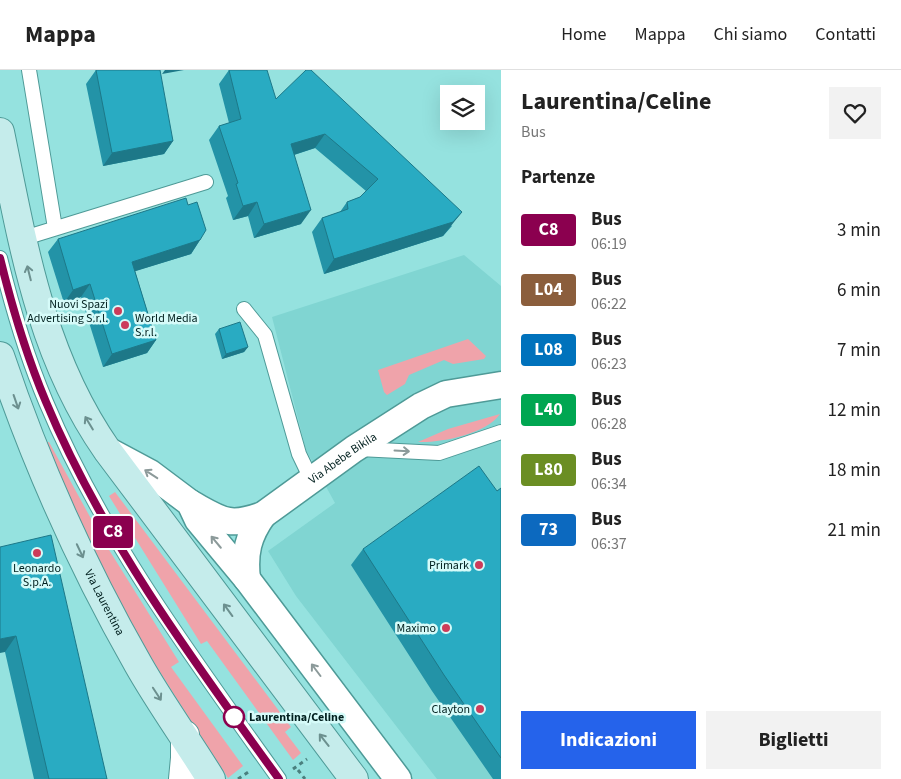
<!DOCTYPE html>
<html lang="it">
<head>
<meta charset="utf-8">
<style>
  :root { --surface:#fff; --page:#f2f2f2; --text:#222; --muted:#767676; --line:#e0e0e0; --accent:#2563eb }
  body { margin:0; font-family:"Source Sans 3",sans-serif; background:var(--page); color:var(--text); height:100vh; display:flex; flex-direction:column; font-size:19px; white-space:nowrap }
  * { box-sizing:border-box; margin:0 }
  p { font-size:16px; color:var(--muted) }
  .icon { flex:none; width:28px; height:28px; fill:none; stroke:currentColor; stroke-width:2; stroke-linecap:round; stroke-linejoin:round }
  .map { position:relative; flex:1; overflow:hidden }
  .drawer { display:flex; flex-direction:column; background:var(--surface); width:400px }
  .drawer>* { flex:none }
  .badge { padding:0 10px; border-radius:4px; font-size:18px; line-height:32px }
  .buttons { position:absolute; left:440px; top:15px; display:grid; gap:10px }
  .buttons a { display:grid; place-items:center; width:45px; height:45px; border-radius:0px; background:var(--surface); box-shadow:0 5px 20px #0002; font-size:25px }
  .map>.badge { position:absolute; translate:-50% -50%; box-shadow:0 0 0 2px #fff }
  h2 { padding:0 20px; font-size:19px; line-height:45px }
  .round { display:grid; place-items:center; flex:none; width:52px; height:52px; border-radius:0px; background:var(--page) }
  .overview { display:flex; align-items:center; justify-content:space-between; height:85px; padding:0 20px }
  h1 { font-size:24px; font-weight:700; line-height:38px }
  .cta { display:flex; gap:10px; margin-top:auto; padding:10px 20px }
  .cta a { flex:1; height:58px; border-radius:0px; background:var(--accent); color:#fff; font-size:20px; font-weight:700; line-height:58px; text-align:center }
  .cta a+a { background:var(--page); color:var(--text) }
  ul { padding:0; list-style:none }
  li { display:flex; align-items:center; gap:15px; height:60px; padding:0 20px }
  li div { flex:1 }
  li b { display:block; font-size:19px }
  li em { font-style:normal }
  li .badge { min-width:55px; font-weight:700; text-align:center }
  header { display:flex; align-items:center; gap:30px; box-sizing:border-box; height:70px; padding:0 25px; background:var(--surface); border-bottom:1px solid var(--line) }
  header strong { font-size:24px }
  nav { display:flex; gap:28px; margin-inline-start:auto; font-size:18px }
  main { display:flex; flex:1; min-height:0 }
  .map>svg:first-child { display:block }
  .built { fill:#80d5d2 }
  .green { fill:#efa3aa }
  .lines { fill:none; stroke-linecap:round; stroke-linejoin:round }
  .service-casing { stroke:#4e9a97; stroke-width:16 }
  .minor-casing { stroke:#4e9a97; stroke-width:29 }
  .tertiary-casing { stroke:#4e9a97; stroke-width:30 }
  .secondary-casing { stroke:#4e9a97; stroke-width:30 }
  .path { stroke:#4a807e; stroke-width:3; stroke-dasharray:4 4; stroke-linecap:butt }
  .service { stroke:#fff; stroke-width:14 }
  .minor { stroke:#fff; stroke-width:26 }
  .tertiary { stroke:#fff; stroke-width:28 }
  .secondary { stroke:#c5eceb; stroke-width:28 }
  .wall { fill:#2393a7 }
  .shaded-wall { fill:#1d7888 }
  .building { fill:#29abc2; stroke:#1d7888 }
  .oneway { stroke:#6c908f }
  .oneway2 { stroke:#8c9a9a }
  .line-casing { stroke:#fff; stroke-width:11 }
  .line { stroke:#8b004f; stroke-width:8 }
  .poi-dot { fill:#cc3c5a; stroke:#d6fbf9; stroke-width:2 }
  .stop-dot { fill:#fff; stroke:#8b004f; stroke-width:2.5 }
  .labels { text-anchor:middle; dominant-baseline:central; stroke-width:5; stroke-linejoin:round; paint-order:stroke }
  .poi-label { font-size:12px; fill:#001f1e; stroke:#d6fbf9; text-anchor:end }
  .street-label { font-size:12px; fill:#001f1e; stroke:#d6fbf9 }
  .stop-label { font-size:12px; font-weight:bold; fill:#001f1e; stroke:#d6fbf9; text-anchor:start }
</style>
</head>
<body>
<header>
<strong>Mappa</strong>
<nav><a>Home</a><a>Mappa</a><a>Chi siamo</a><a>Contatti</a></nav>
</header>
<main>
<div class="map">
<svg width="501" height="709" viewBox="0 0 501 709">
  <rect width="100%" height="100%" fill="#95e2df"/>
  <path class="built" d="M464,185L501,216V709H437L296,526L268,481L335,433L306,380L272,247Z"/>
  <path class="green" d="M468,269L486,286L484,289L453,294L444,290L409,305L405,314L387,325L384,322L378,300Z
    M500,344C486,364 441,373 418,372L448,359Z
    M49,372L101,467L179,592L171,597L243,696L228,708C192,652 155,597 123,539C94,485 70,429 45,373Z
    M115,422L291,657L285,662L301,683L293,690L207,571L201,574L109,426Z"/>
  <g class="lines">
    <g class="service-casing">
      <path id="service" d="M29,0L55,158
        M21,169L206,112
        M0,188C12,237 26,285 46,332C103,468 194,590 279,709
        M244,239L265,265L299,384L311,409
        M359,379L439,383L501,362"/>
    </g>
    <g class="minor-casing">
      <g id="minor">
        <path d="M107,380L150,403L190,433L198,450L247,509L398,709"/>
        <path id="s1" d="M190,433C221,450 228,458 263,445L354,379L421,336L446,324L501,315"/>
        <path d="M247,509C244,483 248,466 263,445"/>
      </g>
    </g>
    <g class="tertiary-casing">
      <path id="tertiary" d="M183,709L185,688V665"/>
    </g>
    <g class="secondary-casing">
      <g id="secondary">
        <path d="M0,62C23,174 40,284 107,380L354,709"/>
        <path id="s2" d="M0,286C36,393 82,496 138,594C160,633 187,670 211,709"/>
      </g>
    </g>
    <path class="path" d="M293,699L307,689
      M298,700L305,709
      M238,709L250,701"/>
    <use href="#service" class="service"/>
    <use href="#minor" class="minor"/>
    <use href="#tertiary" class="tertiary"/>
    <use href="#secondary" class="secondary"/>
  </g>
  <path class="wall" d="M96,0L173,71L164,84L103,96L86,14Z
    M229,0L276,29L452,156L443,166L324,204L312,162L322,148L340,142L347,132L360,127L366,121L315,78L294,85L301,154L254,168L248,146L233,150L226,128L228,126L209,70L219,56L229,53L219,14Z
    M58,169L200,170L191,184L135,201L156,270L147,283L103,297L81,227L64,233L48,182Z
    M219,259L248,277L244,282L222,289L215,264Z
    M501,418V709H493L432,621L351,495L363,479L497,421Z
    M0,477L107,709H34L5,582Z"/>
  <path class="shaded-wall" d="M165,0H184L162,4Z
    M325,64L315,78L281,89L291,74Z
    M173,71L164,84L103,96L112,83Z
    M257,132L248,146L233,150L243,136Z
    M311,140L301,154L254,168L264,154Z
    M462,142L443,166L324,204L334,189Z
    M200,170L191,184L123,205L132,192Z
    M90,214L81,227L64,233L73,220Z
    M156,270L147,283L103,297L112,284Z
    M248,277L244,282L222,289L226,284Z
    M16,566L5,582L0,583V569Z"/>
  <path class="building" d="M96,0H160L173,71L112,83Z
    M229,0H267L276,29L306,0H311L462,142L453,152L334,189L322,148L348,139L347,132L360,127L378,109L325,64L291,74L311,140L264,154L257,132L243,136L236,114L238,113L219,56L241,49Z
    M186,128L188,135L197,132L206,160L200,170L132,192L156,270L112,284L90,214L73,220L58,169Z
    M240,252L248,277L226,284L219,259Z
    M479,396L497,421L501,418V688L444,605L363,479Z
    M51,465L107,709H49L16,566L0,569V477Z"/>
  <defs><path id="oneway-shaft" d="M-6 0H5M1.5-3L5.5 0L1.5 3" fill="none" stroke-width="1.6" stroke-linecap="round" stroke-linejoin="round" transform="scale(1.25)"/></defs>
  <g class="oneway">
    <use href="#oneway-shaft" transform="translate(29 203) rotate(-104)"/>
    <use href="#oneway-shaft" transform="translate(16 332) rotate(71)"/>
    <use href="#oneway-shaft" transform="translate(89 353) rotate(-121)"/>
    <use href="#oneway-shaft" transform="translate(80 481) rotate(65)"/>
    <use href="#oneway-shaft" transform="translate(228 540) rotate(-126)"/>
    <use href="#oneway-shaft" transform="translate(157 624) rotate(57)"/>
    <use href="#oneway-shaft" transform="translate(324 670) rotate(-128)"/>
  </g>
  <g class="oneway2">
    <use href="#oneway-shaft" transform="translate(402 381) rotate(3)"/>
    <use href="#oneway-shaft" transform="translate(151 404) rotate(-147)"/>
    <use href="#oneway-shaft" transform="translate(216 472) rotate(-130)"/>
    <use href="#oneway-shaft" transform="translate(316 600) rotate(-127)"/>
  </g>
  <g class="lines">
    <g class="line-casing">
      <path id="line" d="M0,188C12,237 26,285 46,332C102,467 194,592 279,709"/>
    </g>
    <use href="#line" class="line"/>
  </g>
  <g class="poi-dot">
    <circle cx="118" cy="241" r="5"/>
    <circle cx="125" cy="255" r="5"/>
    <circle cx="37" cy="483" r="5"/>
    <circle cx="479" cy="495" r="5"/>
    <circle cx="446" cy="558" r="5"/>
    <circle cx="480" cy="639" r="5"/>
  </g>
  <circle class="stop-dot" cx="234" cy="647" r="10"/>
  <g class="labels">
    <g class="poi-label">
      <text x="108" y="234">Nuovi Spazi<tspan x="108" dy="14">Advertising S.r.l.</tspan></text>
      <text x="135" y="248" text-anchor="start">World Media<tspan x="135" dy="14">S.r.l.</tspan></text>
      <text x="469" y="495">Primark</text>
      <text x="37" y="498" text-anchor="middle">Leonardo<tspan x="37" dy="14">S.p.A.</tspan></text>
      <text x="436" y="558">Maximo</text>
      <text x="470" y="639">Clayton</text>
    </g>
    <g class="street-label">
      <text stroke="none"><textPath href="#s1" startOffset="176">Via Abebe Bikila</textPath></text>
      <text stroke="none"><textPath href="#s2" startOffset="268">Via Laurentina</textPath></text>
    </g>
    <g class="stop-label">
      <text x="249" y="647">Laurentina/Celine</text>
    </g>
  </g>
</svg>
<div class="buttons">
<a><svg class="icon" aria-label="layers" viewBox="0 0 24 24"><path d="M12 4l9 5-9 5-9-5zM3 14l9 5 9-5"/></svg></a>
</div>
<b class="badge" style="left:113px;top:462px;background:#8b004f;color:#fff">C8</b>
</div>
<section class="drawer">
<div class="overview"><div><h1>Laurentina/Celine</h1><p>Bus</p></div><a class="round"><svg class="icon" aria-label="heart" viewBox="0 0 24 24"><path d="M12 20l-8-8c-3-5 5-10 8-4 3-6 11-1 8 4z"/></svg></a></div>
<h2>Partenze</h2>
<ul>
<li><span class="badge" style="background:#8b004f;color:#fff">C8</span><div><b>Bus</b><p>06:19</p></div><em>3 min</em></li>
<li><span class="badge" style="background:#8b5e3c;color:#fff">L04</span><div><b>Bus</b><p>06:22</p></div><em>6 min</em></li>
<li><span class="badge" style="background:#0072bc;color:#fff">L08</span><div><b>Bus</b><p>06:23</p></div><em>7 min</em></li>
<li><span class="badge" style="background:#00a651;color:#fff">L40</span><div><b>Bus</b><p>06:28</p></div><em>12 min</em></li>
<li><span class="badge" style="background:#6b8e23;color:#fff">L80</span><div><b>Bus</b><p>06:34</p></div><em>18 min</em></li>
<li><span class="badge" style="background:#0c69bf;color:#fff">73</span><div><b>Bus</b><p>06:37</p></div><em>21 min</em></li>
</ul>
<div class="cta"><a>Indicazioni</a><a>Biglietti</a></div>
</section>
</main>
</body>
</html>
